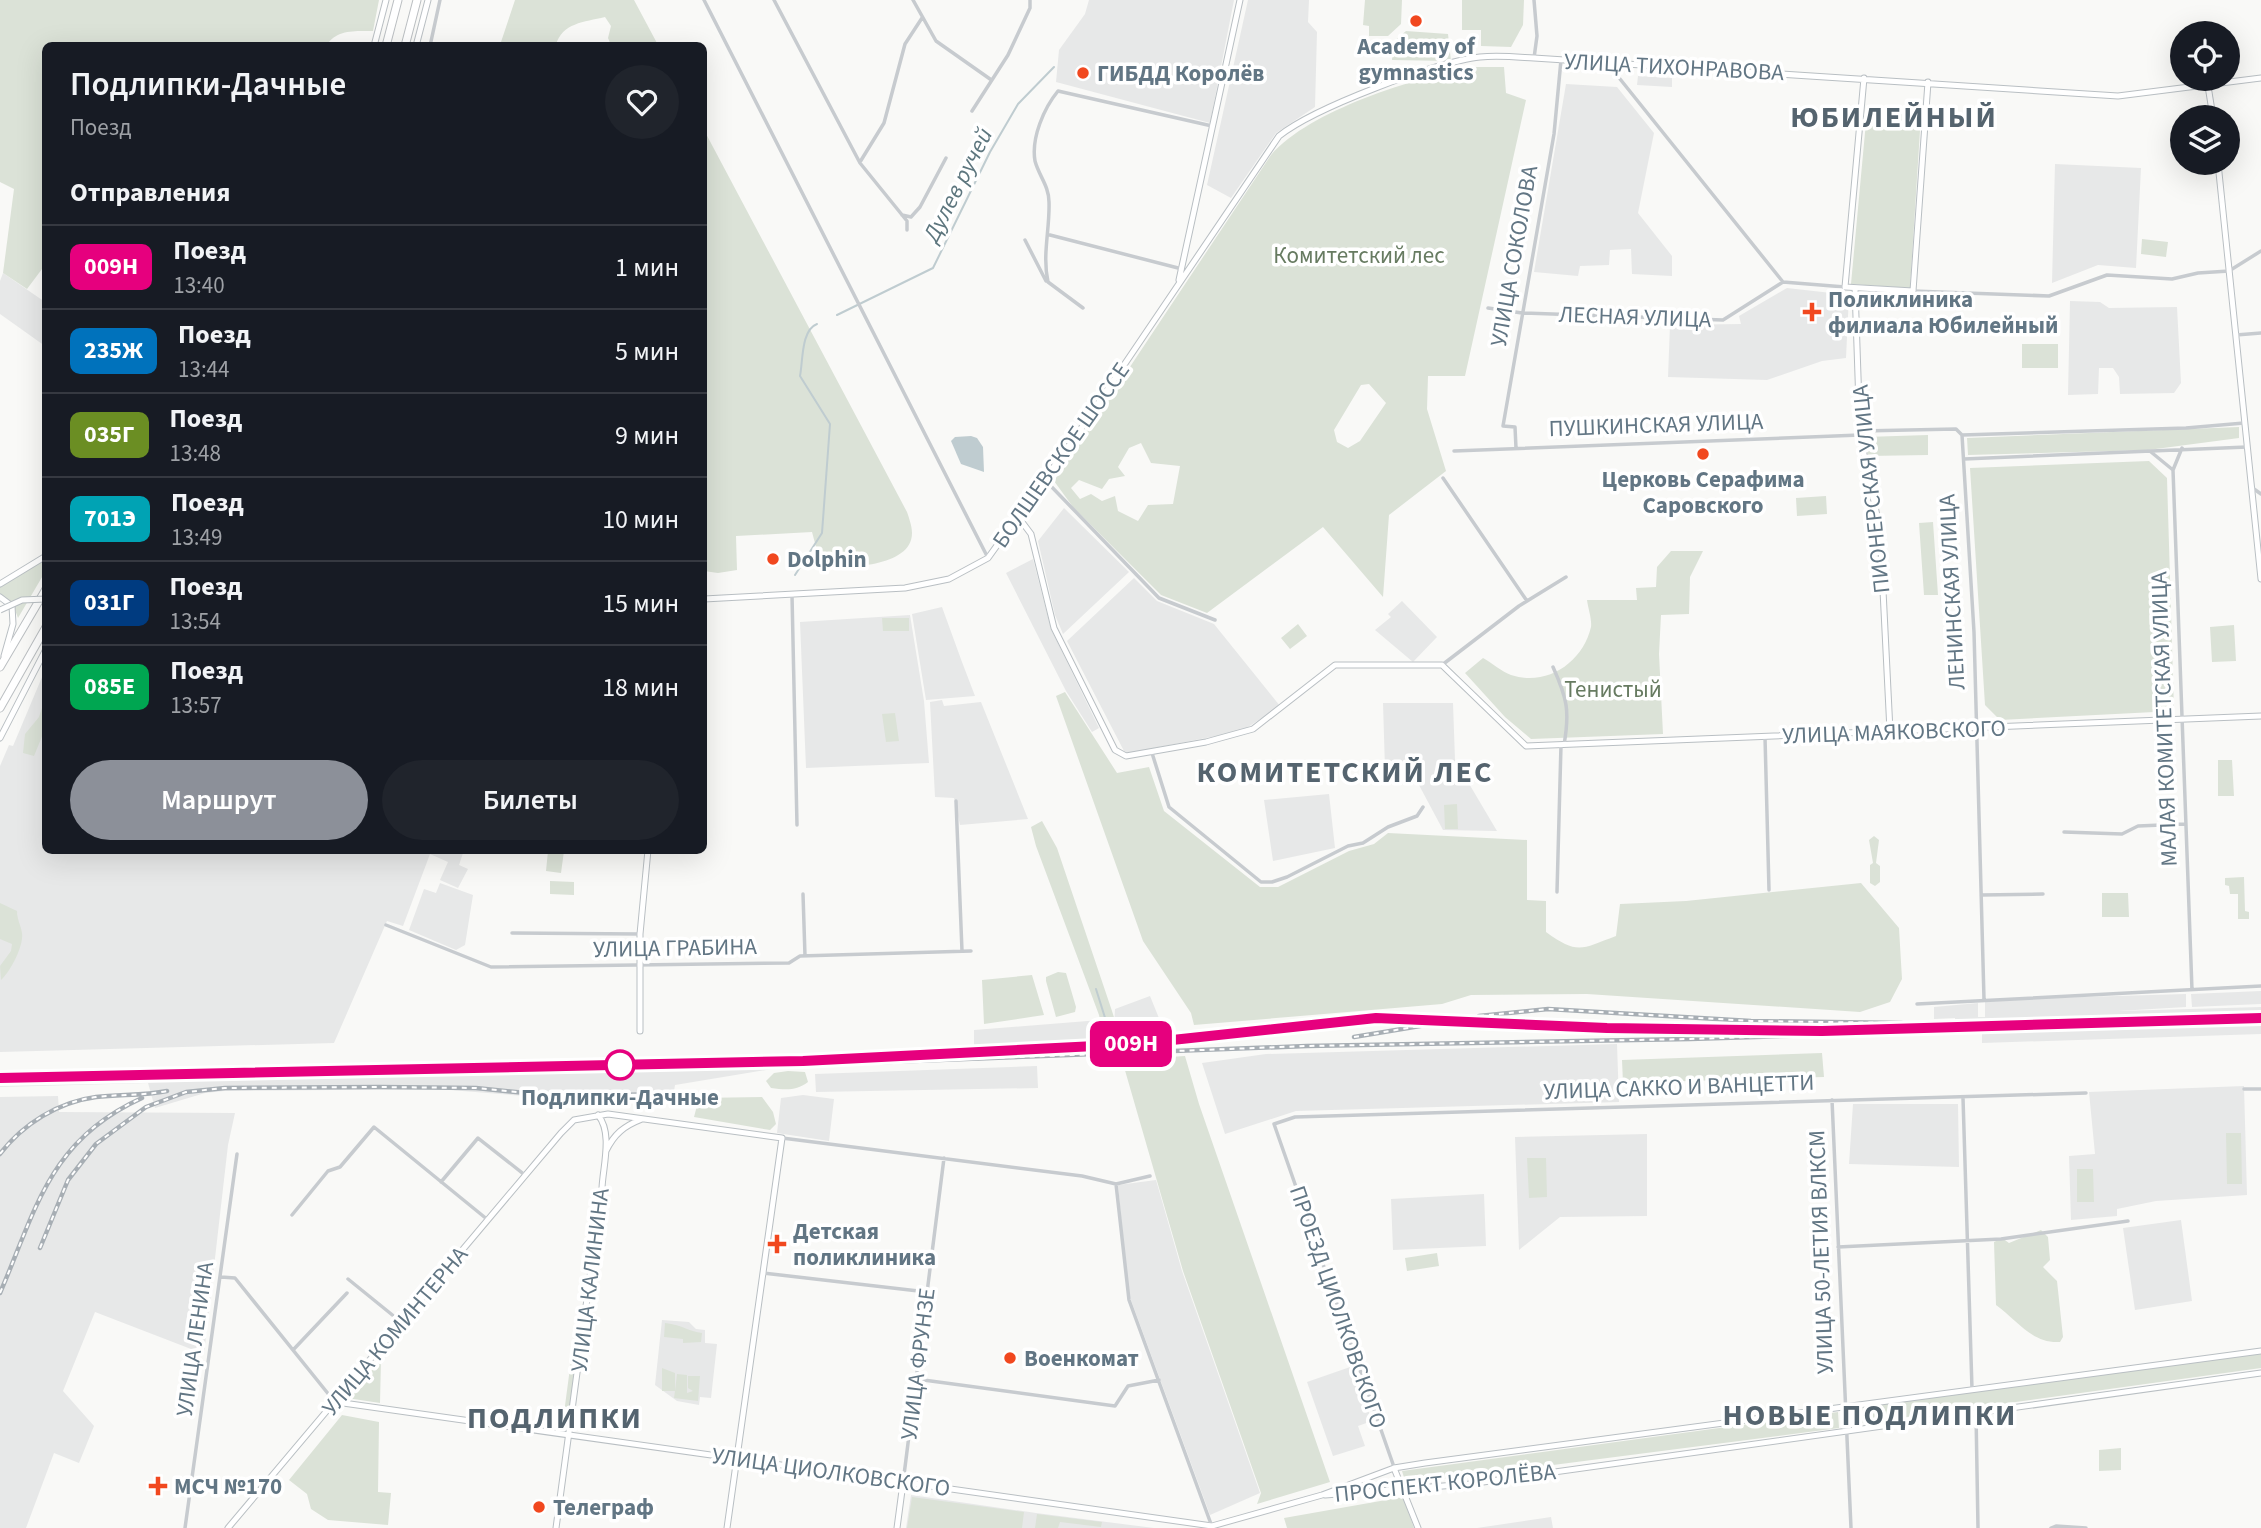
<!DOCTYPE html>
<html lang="ru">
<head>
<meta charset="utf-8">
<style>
  :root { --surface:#171b24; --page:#20242c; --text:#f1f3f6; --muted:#9ea1a6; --line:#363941; --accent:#8c9099 }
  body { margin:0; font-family:"Source Sans 3",sans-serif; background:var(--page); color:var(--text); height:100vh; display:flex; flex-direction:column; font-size:26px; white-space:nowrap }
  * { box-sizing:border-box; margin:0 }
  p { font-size:23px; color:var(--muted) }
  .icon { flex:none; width:38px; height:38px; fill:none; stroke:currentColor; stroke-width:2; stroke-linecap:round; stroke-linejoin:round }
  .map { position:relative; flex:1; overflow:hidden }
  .panel { position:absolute; left:42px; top:42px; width:665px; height:812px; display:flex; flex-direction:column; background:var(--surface); border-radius:10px; box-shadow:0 7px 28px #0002 }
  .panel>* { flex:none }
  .badge { padding:0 14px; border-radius:10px; font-size:24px; line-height:46px }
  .fabs { position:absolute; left:2170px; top:21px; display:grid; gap:14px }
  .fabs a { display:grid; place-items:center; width:70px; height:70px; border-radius:50%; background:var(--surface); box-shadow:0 7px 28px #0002; font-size:35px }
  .map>.badge { position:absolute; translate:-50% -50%; box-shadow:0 0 0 4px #fff }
  h2 { padding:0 28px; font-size:26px; line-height:63px }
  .round { display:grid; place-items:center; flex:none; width:74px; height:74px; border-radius:37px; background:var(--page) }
  .head { display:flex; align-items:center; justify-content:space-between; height:119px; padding:0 28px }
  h1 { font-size:33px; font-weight:600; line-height:52px }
  .action { display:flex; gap:14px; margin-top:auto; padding:14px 28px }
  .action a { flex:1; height:80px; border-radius:42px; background:var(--accent); color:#fff; font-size:28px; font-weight:600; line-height:80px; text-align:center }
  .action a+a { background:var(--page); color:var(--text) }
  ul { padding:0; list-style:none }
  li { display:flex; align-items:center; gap:21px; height:84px; padding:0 28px; border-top:2px solid var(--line) }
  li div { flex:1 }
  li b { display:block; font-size:26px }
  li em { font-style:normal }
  li .badge { min-width:77px; font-weight:700; text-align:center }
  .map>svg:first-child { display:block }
  .built { fill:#e7e8e8 }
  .green { fill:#dbe2d7; fill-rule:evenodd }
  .water { fill:#bfccd0 }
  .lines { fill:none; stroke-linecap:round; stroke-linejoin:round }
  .stream { stroke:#bfccd0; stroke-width:2 }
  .secondary-casing { stroke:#b9bfc3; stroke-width:7 }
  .highway-casing { stroke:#bbbfc2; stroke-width:9 }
  .street { stroke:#c7cbcf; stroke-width:3.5 }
  .secondary { stroke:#fff; stroke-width:5 }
  .highway { stroke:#fff; stroke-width:7 }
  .rail-casing { stroke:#a7aeb4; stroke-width:4.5 }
  .rail { stroke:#fff; stroke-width:2; stroke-dasharray:5; stroke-linecap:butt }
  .secondary-bridge-casing { stroke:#b9bfc3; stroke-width:7; stroke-linecap:butt }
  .secondary-bridge { stroke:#fff; stroke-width:5 }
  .line-casing { stroke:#fff; stroke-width:16 }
  .line { stroke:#e6007e; stroke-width:10 }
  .poi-dot { fill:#f1481f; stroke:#fff; stroke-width:2.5 }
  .stop-dot { fill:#fff; stroke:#e6007e; stroke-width:3.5 }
  .labels { text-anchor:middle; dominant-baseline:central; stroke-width:7; stroke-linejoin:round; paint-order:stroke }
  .poi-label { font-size:23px; font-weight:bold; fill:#627684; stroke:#fff; text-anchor:start }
  .street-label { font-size:23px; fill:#627684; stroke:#fff }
  .park-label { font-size:23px; fill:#677b61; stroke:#fff }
  .stop-label { font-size:23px; font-weight:bold; fill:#627684; stroke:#fff }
  .water-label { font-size:24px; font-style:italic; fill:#5d767e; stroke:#fff }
  .district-label { font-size:30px; font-weight:bold; letter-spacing:2px; fill:#55646f; stroke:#fff }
</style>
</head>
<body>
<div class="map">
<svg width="2261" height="1528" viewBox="0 0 2261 1528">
  <rect width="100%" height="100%" fill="#f9f9f7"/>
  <path class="built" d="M1089,0H1234L1210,123L1056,82L1059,50L1085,14Z
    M1248,0H1309L1308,22L1317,32L1315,107L1276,133L1231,198L1207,185Z
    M1638,76L1672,78V87L1637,85Z
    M1566,84L1617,87L1654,133L1638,213L1672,256V276L1632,274L1631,249L1610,250L1609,265L1580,266L1578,276L1534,272Z
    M2055,164L2141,168L2136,268L2098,265L2052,283Z
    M3,273L45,302V346L0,314V281Z
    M1787,288L1849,295L1846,358L1822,361L1767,380L1668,377L1670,325L1741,324L1739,316Z
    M2070,301L2100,302L2109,308L2177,307L2181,383L2174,393L2120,394L2119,377L2113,368H2099L2098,394L2068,395Z
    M1064,508L1129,572L1063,634L1055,615L1038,541Z
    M1033,559L1051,629L1099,728L1092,732L1066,691L1006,573Z
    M1134,578L1157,601L1214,624L1280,706L1242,731L1128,753L1124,751L1067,641Z
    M1402,601L1437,637L1413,662L1375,630L1391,617L1388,614Z
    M942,607L962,662L975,696L926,700L912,614Z
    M910,615L924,701L929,763L806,768L800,622Z
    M45,670L46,850H464L459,865L468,869L458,888L440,880L448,862L430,854L403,926L387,921L334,1043L0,1052V766L9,745L13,746Z
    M942,700L944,706L981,702L1028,819L960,825L954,798L935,797L930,702Z
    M1383,703H1453L1455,760L1497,831L1443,830L1412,772L1385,769Z
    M1329,794L1335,848L1273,861L1264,800Z
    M440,883L473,895L465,945L456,950L409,930L424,889L436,893Z
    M2261,991V1004L2192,1007L2191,994Z
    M2186,994V1007L2118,1011L2261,1007V1034L1982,1043V1033L1956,1034L1955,1018L1934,1019V1007L1978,1003V1017H1985V1000Z
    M1150,996L1163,1028L1122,1035L1114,1028L1115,1009Z
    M1100,1020L1101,1041L1075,1043L1135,1040V1045L1128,1046L1129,1049H1135V1054L778,1068L675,1085L673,1098H550L437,1089L224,1091L205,1093L155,1108L148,1083L0,1087V1072L818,1055L867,1050L983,1049L974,1047V1030Z
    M1617,1044L1619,1102L1296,1111L1225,1134L1202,1063L1266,1054Z
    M1037,1066L1038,1088L816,1092L815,1074Z
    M2244,1086L2247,1195L2156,1201L2117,1209V1216L2071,1220L2069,1156L2095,1154L2089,1092Z
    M803,1095L834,1099L829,1141L777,1133L781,1098Z
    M58,1096L59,1112L235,1113L228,1145L204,1354L95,1312L63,1391L94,1426L79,1463L54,1453L26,1528H0V1097Z
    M1853,1104H1958L1959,1167L1849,1164Z
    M1647,1134V1216L1560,1217L1519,1250L1515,1137Z
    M1156,1180L1182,1271L1260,1493L1210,1515L1128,1292L1118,1185Z
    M1484,1194L1486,1246L1393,1250L1391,1199Z
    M2181,1220L2192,1301L2135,1310L2123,1228Z
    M662,1320L689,1322L696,1329L705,1330V1343L717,1344L711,1398L700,1397L699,1405L677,1401L655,1385Z
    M1353,1366L1372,1421L1358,1426L1365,1446L1333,1456L1307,1382Z
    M911,1495L1036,1513L1154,1528H906Z
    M1551,1517L1553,1528H1477Z"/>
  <path class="green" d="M0,0H379L373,31C357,31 336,29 327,45L46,46L45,265L27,289L3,273L14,189L0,182Z
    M515,0H634L658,45H611L608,38L611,26L605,17C584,22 562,23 556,45H500Z
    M1365,0H1402L1401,24L1388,36H1369V26L1363,25Z
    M1462,0H1524L1523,25L1511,47L1481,46V30H1462Z
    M1406,31L1448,34L1451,61L1392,60L1393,42Z
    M1473,67H1504L1506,93L1526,100L1465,376H1428L1427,409L1446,471L1389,515L1383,597L1323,527L1207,613L1161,595L1073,507L1054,481L1271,155C1310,110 1414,78 1473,67ZM1369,384L1386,403L1360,441L1348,448L1337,442L1334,430L1361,385ZM1141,443L1151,463L1180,466L1173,504L1148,505L1138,521L1118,511L1115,496L1102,501L1091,494L1080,499L1071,488L1079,480L1102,489L1109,479L1125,476L1118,467L1129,448Z
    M1867,111L1921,115L1910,288L1851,284Z
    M704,130L907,512C909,518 912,526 912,533C912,568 845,567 822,569L812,532L736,536L737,570L718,573L704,571Z
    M2142,239L2168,242L2166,257L2141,254Z
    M2022,344H2058V368H2022Z
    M2239,427V438L2148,450L1968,455L1967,438Z
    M1928,435V455L1868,456L1865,437Z
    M2149,461L2167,478L2174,711L2000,720L1985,705L1970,468Z
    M1826,496L1827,514L1797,516L1796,498Z
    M1933,522L1938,595H1924L1919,523Z
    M1671,551H1703L1690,577L1689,614L1661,615L1659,654L1663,734L1531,739L1505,717L1465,673L1483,658C1492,663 1502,672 1511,675C1547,687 1583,662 1591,627C1592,619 1588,608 1587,600H1637L1636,588L1656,587L1657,567Z
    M45,559V572L18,618L12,602L0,595V587Z
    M882,618H909V631H883Z
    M1298,624L1307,636L1290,649L1281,638Z
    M2234,625L2236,661L2212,662L2210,627Z
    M1065,692L1117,773L1149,767L1164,811L1260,887H1278L1349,851L1374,844L1388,833L1527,840V900L1546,901V932C1578,955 1581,949 1616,936L1620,904L1686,901L1861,883L1899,928L1902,979L1890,1002L1860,1012L1587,994L1471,995L1442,1004L1194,1025L1191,1013L1143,941L1056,696Z
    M45,699V729L34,756L23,753L25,734L39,717Z
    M895,713L899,741L886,742L882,714Z
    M2218,760H2232L2234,796H2218Z
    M1457,804L1458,829H1445L1444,805Z
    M1042,821L1057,848L1112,1011L1118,1030L1111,1039H1104L1099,1015L1036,846L1031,827Z
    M1874,836L1879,840L1876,863L1880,866V882L1875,886L1870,883V865L1873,863L1869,840Z
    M548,851H564L561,873L546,871Z
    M2244,877L2245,911L2249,912V919H2238V894H2230L2229,886L2225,885V878Z
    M550,881L574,882V895L550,894Z
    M2102,893H2128L2129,917H2102Z
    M0,903L17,911C17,920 21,925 22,933C24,946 10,972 1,980L0,966L11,951L12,944L0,939Z
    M1058,972L1066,973L1076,1007L1075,1012L1056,1017L1046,981V977Z
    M1032,975L1044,1015L984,1024L982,980Z
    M1822,1053L1824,1077L1623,1083L1622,1060Z
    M1185,1056L1199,1104L1330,1482L1257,1504L1261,1493L1183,1271L1122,1060Z
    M788,1071L805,1072L808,1082C796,1091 786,1090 771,1088L766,1081L774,1073Z
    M762,1097L773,1112L776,1124L770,1130L694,1117L699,1098Z
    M2226,1133H2241L2242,1184H2227Z
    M1527,1158H1546L1547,1197L1529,1198Z
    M2077,1169H2093L2094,1202H2077Z
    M2041,1230L2048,1237L2050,1260L2043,1267L2057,1281L2063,1337L2060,1342C2032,1344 2017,1320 1996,1305L1994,1242L2002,1238L2009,1243Z
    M1437,1253L1439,1266L1407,1271L1405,1258Z
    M665,1323C683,1325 690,1332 702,1333L701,1342L683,1343V1339L664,1337Z
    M574,1338L582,1339L569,1428H562Z
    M2261,1353V1368L1856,1424L1854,1408Z
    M381,1360L380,1403L347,1398Z
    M662,1368L675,1373V1391L677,1374L687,1375V1393L693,1391L688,1388V1376H700L698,1401L674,1398L675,1391H662Z
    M1838,1412L1839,1428L1406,1484L1402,1471Z
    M342,1415L379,1422L378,1492L391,1493L388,1525L328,1520L311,1509L307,1494L289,1480Z
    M2121,1448V1470L2099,1471V1450Z
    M912,1497L1024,1512L1022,1528H907Z
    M1403,1497L1414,1528H1287L1284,1518Z
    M1037,1514L1102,1522L1101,1527L1060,1522L1058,1528H1035Z"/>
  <path class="water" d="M971,436L977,438L983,447L984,472L961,464L951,441L955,437Z"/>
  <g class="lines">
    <path class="stream" d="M837,315L933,268L990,152L1018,104L1054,67
      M795,575L822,533L830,424L800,376C803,361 801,330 817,324
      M1096,989L1112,1040"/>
    <g class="secondary-casing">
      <path id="secondary" d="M374,46L386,0
        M416,46L428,0
        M1864,78L1845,287L1913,291L1928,82
        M2208,86L2213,117
        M2218,163L2261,579
        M1179,280L1240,0
        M1855,288L1860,435L1880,530L1890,731
        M1019,518L1031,534L1054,628L1115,750L1126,756L1206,742L1253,729L1335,665H1442L1526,746L2261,716
        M0,584L46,556
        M0,597L12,606L13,624L4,656
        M704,599L905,588L949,579L988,558L1078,433L1279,136C1314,108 1435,62 1480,57C1498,55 1517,57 1534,58L2118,96L2261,78
        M0,738L46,649
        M640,1031V934L648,850
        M606,1151C614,1134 624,1126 642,1119
        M336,1402L1212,1526L1322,1495L1394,1468L1425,1463L2261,1351
        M1394,1468L1418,1528
        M1325,1495L1469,1484L2261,1373
        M228,1528L561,1133L574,1120L608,1114L782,1138L727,1528
        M556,1528L602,1188C603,1166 613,1133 598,1115
        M897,1528L903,1483"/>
    </g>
    <g class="highway-casing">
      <path id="highway" d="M386,46L398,0
        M405,46L417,0
        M0,667L46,589
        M0,708L46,627"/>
    </g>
    <path class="street" d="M704,0L988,558
      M774,0L860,163L907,221V230
      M913,0L936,41L990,79
      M1534,0L1537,36L1534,58
      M430,46L440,0
      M1611,63L1612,69L1783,282
      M972,111L1008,55L1030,8V0
      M860,162L884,123L905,44L922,18
      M902,215L911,217L920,207L946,158
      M1050,235L1182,269
      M1025,240L1046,281
      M1913,291L2049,296L2107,275L2172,279L2198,273L2229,271L2261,251
      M1083,308L1048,282C1042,255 1050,229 1049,202C1049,186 1039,176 1035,161C1031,138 1044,108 1058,91L1212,126
      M1488,308L1522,313L1723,320L1783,282L1845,287
      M2236,335L2261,333
      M1861,431L1956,429L1962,435L2186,428L2244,423
      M1962,435L1974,632L1984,999
      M1516,448L1515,427L1503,426L1554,134L1561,60
      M2182,448L2173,470L2192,990
      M1454,451L1860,435
      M2151,452L2173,470
      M1964,459L2247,447
      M1443,478L1527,601
      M1045,480L1159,598L1215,620
      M2254,489L2261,494
      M792,595L797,825
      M1442,665L1519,606L1566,577
      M1553,667C1567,698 1570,711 1564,745
      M1765,737L1769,890
      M1152,753L1169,807L1261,882H1272L1287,877L1348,846L1363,843L1388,827L1417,816L1423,807
      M956,801L962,951
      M2064,832L2122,834L2138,826L2185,824
      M1557,892L1561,745
      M803,894L805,956
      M1981,895L2043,894
      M386,925L491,967L789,963L800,956L971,951
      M512,933L639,934
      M1917,1004L2261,986
      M2244,1089H2261
      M1963,1098L1972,1389
      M1832,1100L1851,1528
      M782,1138L1082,1176L1116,1184L1150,1176
      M441,1182L478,1138L525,1175
      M1116,1184L1129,1300L1211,1524
      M292,1215L328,1171L340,1167L374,1127L488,1220
      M1838,1247L2001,1239L2128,1221
      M763,1273L927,1292
      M221,1277L235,1278L334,1401
      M348,1279L401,1322
      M293,1350L347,1293
      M916,1379L1115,1406L1128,1386L1159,1380
      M1976,1413L1978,1528
      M1394,1467L1274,1124L1295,1117L2086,1093
      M903,1483L944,1158
      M185,1528L237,1154
      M2051,1528L2056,1526L2086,1528"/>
    <use href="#secondary" class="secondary"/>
    <use href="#highway" class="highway"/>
    <g class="rail-casing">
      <path id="rail" d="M1479,1016L1548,1009L1751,1021L1902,1023
        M1354,1037L1426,1025
        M1163,1042L1301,1024L1376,1018L1686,1029
        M0,1082L783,1066L1307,1046L1690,1039L2261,1021
        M0,1154C23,1124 58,1102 96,1097C120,1094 143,1096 167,1091
        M40,1248L68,1180L96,1144L146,1107L186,1092L225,1088L379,1087L476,1088L556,1096L674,1094
        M0,1293C36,1210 49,1140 142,1098"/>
    </g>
    <use href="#rail" class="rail"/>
    <g class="secondary-bridge-casing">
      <path id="secondary-bridge" d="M0,610L22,600L46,599"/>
    </g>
    <use href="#secondary-bridge" class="secondary-bridge"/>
  </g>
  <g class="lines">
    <g class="line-casing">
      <path id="line" d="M0,1078L803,1061L1135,1044L1376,1018L1607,1028L1822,1031L2261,1018"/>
    </g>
    <use href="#line" class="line"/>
  </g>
  <g class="poi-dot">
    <circle cx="1416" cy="21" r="7"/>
    <circle cx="1083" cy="73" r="7"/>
    <path d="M1808.5 301.5h7v7h7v7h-7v7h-7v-7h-7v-7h7z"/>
    <circle cx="1703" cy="454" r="7"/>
    <circle cx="773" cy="559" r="7"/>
    <path d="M773.5 1233.5h7v7h7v7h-7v7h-7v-7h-7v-7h7z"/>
    <circle cx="1010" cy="1358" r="7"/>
    <path d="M154.5 1475.5h7v7h7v7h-7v7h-7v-7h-7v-7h7z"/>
    <circle cx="539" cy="1507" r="7"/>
  </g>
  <circle class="stop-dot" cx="620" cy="1065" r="14"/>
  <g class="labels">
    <g class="poi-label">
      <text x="1416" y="46" text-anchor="middle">Academy of<tspan x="1416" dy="26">gymnastics</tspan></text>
      <text x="1097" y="73">ГИБДД Королёв</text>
      <text x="1828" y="299">Поликлиника<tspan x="1828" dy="26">филиала Юбилейный</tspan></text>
      <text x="1703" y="479" text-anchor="middle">Церковь Серафима<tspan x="1703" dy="26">Саровского</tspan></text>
      <text x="787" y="559">Dolphin</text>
      <text x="793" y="1231">Детская<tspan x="793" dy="26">поликлиника</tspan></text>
      <text x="1024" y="1358">Военкомат</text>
      <text x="174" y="1486">МСЧ №170</text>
      <text x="553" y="1507">Телеграф</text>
    </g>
    <g class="street-label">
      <text transform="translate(1674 67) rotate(3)">УЛИЦА ТИХОНРАВОВА</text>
      <text transform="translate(1514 256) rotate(-80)">УЛИЦА СОКОЛОВА</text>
      <text transform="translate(1635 317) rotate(2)">ЛЕСНАЯ УЛИЦА</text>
      <text transform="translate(1656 425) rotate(-2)">ПУШКИНСКАЯ УЛИЦА</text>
      <text transform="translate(1061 455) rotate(-55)">БОЛШЕВСКОЕ ШОССЕ</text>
      <text transform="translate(1871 489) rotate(-96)">ПИОНЕРСКАЯ УЛИЦА</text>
      <text transform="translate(1952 592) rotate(-93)">ЛЕНИНСКАЯ УЛИЦА</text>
      <text transform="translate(2164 719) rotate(-92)">МАЛАЯ КОМИТЕТСКАЯ УЛИЦА</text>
      <text transform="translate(1894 732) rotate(-2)">УЛИЦА МАЯКОВСКОГО</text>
      <text transform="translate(675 948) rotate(-1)">УЛИЦА ГРАБИНА</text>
      <text transform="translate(1679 1087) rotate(-2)">УЛИЦА САККО И ВАНЦЕТТИ</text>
      <text transform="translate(1821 1252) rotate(-92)">УЛИЦА 50-ЛЕТИЯ ВЛКСМ</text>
      <text transform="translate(590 1280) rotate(-83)">УЛИЦА КАЛИНИНА</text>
      <text transform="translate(1338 1307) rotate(71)">ПРОЕЗД ЦИОЛКОВСКОГО</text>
      <text transform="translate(395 1331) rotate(-50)">УЛИЦА КОМИНТЕРНА</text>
      <text transform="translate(195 1339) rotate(-82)">УЛИЦА ЛЕНИНА</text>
      <text transform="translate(918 1364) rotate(-83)">УЛИЦА ФРУНЗЕ</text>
      <text transform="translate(831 1472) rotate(8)">УЛИЦА ЦИОЛКОВСКОГО</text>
      <text transform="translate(1445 1483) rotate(-6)">ПРОСПЕКТ КОРОЛЁВА</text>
    </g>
    <g class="park-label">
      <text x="1359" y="255">Комитетский лес</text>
      <text x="1613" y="689">Тенистый</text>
    </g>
    <g class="stop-label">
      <text x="620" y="1097">Подлипки-Дачные</text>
    </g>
    <g class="water-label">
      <text transform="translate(958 185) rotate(-63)">Дулев ручей</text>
    </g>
    <g class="district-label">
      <text x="1894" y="117">ЮБИЛЕЙНЫЙ</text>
      <text x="1345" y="772">КОМИТЕТСКИЙ ЛЕС</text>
      <text x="1870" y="1415">НОВЫЕ ПОДЛИПКИ</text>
      <text x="555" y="1418">ПОДЛИПКИ</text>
    </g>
  </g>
</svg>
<div class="fabs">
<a><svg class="icon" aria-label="locate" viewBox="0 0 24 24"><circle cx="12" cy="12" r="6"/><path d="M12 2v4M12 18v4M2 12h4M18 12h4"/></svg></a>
<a><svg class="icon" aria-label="layers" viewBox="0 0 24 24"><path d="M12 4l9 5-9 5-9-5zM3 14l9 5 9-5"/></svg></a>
</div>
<b class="badge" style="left:1131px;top:1044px;background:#e6007e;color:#fff">009Н</b>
<section class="panel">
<div class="head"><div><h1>Подлипки-Дачные</h1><p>Поезд</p></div><a class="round"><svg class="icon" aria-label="heart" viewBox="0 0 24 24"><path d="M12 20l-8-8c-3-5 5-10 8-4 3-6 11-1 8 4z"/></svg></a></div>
<h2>Отправления</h2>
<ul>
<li><span class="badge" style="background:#e6007e;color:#fff">009Н</span><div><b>Поезд</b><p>13:40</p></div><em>1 мин</em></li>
<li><span class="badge" style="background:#0072bc;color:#fff">235Ж</span><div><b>Поезд</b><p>13:44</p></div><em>5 мин</em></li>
<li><span class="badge" style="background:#6b8e23;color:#fff">035Г</span><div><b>Поезд</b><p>13:48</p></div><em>9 мин</em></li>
<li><span class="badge" style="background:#00a3b4;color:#fff">701Э</span><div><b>Поезд</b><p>13:49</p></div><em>10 мин</em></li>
<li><span class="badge" style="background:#003b80;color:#fff">031Г</span><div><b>Поезд</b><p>13:54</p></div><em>15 мин</em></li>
<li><span class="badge" style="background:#00a651;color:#fff">085Е</span><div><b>Поезд</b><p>13:57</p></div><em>18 мин</em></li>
</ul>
<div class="action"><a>Маршрут</a><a>Билеты</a></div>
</section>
</div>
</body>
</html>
